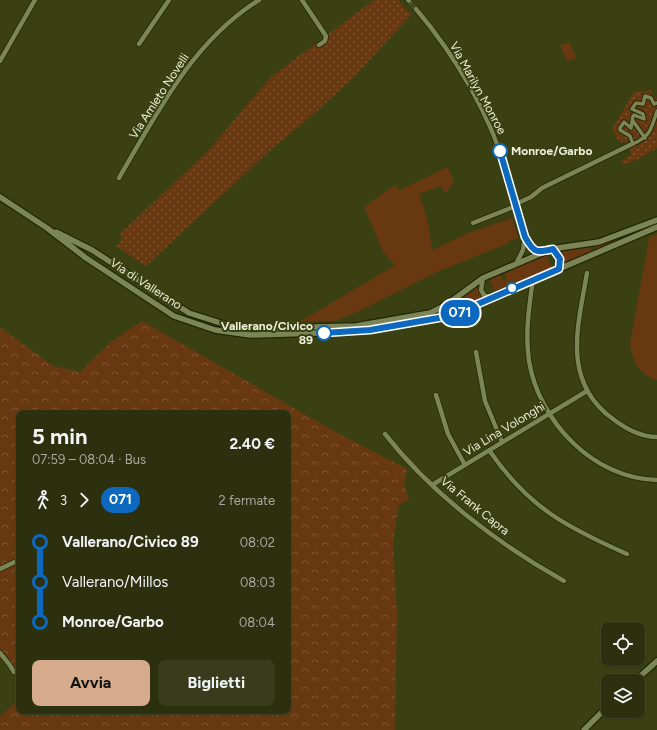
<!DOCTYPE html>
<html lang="it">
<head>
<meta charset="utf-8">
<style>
  :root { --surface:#2c300e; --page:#383c1c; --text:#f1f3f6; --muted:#a6a99e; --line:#484b2e; --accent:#d6ab8b }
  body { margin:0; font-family:Figtree,sans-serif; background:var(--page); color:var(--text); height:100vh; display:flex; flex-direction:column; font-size:15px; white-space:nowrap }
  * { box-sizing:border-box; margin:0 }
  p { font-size:13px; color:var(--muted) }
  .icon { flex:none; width:22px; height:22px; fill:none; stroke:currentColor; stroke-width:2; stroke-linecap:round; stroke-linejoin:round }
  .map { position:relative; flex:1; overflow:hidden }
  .panel { position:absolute; left:16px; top:410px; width:275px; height:304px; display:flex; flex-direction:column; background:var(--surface); border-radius:8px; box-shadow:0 1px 3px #0004,0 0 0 1px var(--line) }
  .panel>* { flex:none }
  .badge { padding:0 8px; border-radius:13px; font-size:14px; line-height:26px }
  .buttons { position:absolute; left:601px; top:622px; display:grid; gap:8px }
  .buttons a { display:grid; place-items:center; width:44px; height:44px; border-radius:8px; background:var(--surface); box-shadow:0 1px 3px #0004,0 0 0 1px var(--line); font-size:20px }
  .map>.badge { position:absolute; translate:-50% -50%; box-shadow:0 0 0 2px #fff }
  .legs { display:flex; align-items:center; gap:6px; height:44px; padding:0 16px; font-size:13px }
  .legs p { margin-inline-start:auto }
  .overview { display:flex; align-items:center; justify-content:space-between; height:68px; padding:0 16px }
  h1 { font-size:22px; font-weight:700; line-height:30px }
  .action { display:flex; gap:8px; margin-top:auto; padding:8px 16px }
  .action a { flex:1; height:46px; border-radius:8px; background:var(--accent); color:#111; font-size:16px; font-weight:700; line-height:46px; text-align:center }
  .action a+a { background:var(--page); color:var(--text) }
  ul { padding:0 16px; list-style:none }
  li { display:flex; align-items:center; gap:14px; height:40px; font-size:15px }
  li i { display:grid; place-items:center; width:6px; height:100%; margin:0 5px; background:currentColor }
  li i::after { content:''; width:10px; height:10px; margin:-5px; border:3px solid; border-radius:50%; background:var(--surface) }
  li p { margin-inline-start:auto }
  li:first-child i { background:linear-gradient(#0000 50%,currentColor 0) }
  li:last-child i { background:linear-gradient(currentColor 50%,#0000 0) }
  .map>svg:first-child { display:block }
  .grass { fill:#683910 }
  .forest { fill:url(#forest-crowns); fill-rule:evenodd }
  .park { fill:url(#park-dots) }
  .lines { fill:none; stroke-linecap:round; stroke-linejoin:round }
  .minor-tunnel { stroke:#555b30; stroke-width:4.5; stroke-dasharray:4.5 2; stroke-linecap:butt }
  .pedestrian-casing { stroke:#212604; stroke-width:5.5 }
  .minor-casing { stroke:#212604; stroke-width:6 }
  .tertiary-casing { stroke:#212604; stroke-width:8 }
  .pedestrian { stroke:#7c8556; stroke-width:3.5 }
  .minor { stroke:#7c8556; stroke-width:4.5 }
  .tertiary { stroke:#7c8556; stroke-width:5.5 }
  .line-1-casing { stroke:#fff; stroke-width:9 }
  .line-1 { stroke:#0c69bf; stroke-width:6 }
  .stop-1-dot { fill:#fff; stroke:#0c69bf; stroke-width:2 }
  .labels { text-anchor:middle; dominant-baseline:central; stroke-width:4; stroke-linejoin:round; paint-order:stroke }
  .street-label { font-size:12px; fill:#ebf1d8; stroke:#3a4012 }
  .stop-label { font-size:12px; font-weight:bold; fill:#ebf1d8; stroke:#3a4012; text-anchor:start }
</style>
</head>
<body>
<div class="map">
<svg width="657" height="730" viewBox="0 0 657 730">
  <defs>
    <pattern id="forest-crowns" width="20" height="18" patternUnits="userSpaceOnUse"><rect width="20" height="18" fill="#683910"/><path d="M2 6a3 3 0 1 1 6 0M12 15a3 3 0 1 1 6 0" fill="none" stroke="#7e5632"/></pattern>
    <pattern id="park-dots" width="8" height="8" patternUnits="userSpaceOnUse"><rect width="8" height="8" fill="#683910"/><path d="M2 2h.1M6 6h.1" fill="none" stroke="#7e5632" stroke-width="1.8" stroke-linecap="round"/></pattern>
  </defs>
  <rect width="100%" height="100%" fill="#3a4012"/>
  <path class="grass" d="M570,42L576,58L567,61L560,45Z
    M448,167L454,182L446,192H444L441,186L419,194L428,222L432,250L471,232L512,218L518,238L507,242V244L437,272L357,312L335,321H301L395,265L384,253L364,207L395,185L400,190Z
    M657,234V380C640,375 632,361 630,344L649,238Z
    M627,237L564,264V259L560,251L587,247L592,250L596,249V246H592Z
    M546,254L552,268L494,291L490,279L500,274L503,281L507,280L504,273Z
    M477,285L478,291L484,298L454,312L426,318L441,311L457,300L461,305L464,303L460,298Z"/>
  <path class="forest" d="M142,321L332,430L407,469L404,485L409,499L399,505L393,541L397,613L395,730H0V716L16,703V675L0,659V327L53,366L80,372L111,342ZM19,413H288V711H19Z"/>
  <path class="park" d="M374,0H398L411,15L353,78L316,112L267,153L146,266L116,246L123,239L119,235L208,151L271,77Z
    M651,90L652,94L657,99V148L640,158L623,165L621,161L631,155L630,145L626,142H619L612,129L634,92Z"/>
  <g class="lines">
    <path class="minor-tunnel" d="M409,1L416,9"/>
    <g class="pedestrian-casing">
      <path id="pedestrian" d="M633,121L645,138
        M633,144C651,136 651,129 657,111
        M630,145L633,144L630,136L620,130V128L624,122L631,128L633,116L634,115L644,119L643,114L632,109L636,103L643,104L645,96L651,98L654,104L657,103"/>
    </g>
    <g class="minor-casing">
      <path id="minor" d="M302,0L326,36L325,41L319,45
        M408,0L409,1
        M416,9C455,55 491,116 507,174C513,195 520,246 542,253
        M139,44L169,0
        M0,61L35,0
        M119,178C157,113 193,41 259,0
        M516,204L531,197L542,188L630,145
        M473,223L516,206
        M553,249L560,259L559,269
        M516,264L523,250L525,237
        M587,273C578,326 561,381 613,419C626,429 640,437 657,437
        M483,278L481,290L484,295L490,298
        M533,279C529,307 525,333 529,361C539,422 594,479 657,480
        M476,352L485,401L502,442
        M436,395L448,434L465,465
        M385,434C431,493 498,544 564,581
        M489,450C528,507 566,527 627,554
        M432,485L587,391
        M0,569L19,560
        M0,653L9,664L14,672"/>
    </g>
    <g class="tertiary-casing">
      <path id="tertiary" d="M0,197L47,228L86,258L174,316L215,330L250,335L353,332L447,317L657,227
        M56,232L92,250L189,313L227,325L274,328L356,326L430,313L446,305L483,278L542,253L558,248L599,242L657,220
        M635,681L657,661
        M584,730L608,706"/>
    </g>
    <use href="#pedestrian" class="pedestrian"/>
    <use href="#minor" class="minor"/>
    <use href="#tertiary" class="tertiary"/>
  </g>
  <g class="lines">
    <g class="line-1-casing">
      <path id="line-1" d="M324,333L370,330L450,316L559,269L560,259L553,249C536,253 534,253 525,237L500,151"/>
    </g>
    <use href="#line-1" class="line-1"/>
  </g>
  <g class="stop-1-dot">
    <circle cx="500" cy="151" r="7"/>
    <circle cx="512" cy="288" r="5"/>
    <circle cx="324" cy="333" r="7"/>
  </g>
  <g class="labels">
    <g class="street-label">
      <text transform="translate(478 88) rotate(61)">Via Marilyn Monroe</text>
      <text transform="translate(159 96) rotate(-57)">Via Amleto Novelli</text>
      <text transform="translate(146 284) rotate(33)">Via di Vallerano</text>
      <text transform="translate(504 429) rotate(-31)">Via Lina Volonghi</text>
      <text transform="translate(475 506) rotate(39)">Via Frank Capra</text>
    </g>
    <g class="stop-label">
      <text x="511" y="151">Monroe/Garbo</text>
      <text x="313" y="326" text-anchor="end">Vallerano/Civico<tspan x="313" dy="14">89</tspan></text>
    </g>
  </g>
</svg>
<div class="buttons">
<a><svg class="icon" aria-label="locate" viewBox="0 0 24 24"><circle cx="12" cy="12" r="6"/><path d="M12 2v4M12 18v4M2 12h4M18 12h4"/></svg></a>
<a><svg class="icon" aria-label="layers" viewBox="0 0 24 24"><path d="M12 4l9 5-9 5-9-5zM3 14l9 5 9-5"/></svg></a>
</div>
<b class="badge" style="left:460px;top:313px;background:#0c69bf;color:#fff">071</b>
<section class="panel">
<div class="overview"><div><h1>5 min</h1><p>07:59 – 08:04 · Bus</p></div><b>2.40 €</b></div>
<div class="legs"><svg class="icon" aria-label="walk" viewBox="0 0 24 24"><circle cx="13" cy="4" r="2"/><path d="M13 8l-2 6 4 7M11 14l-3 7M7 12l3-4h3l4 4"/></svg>3<svg class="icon" aria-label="forward" viewBox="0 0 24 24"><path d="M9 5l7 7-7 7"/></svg><b class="badge" style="background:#0c69bf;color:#fff">071</b><p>2 fermate</p></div>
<ul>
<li><i style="color:#0c69bf"></i><b>Vallerano/Civico 89</b><p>08:02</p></li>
<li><i style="color:#0c69bf"></i><span>Vallerano/Millos</span><p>08:03</p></li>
<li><i style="color:#0c69bf"></i><b>Monroe/Garbo</b><p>08:04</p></li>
</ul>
<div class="action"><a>Avvia</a><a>Biglietti</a></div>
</section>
</div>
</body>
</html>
